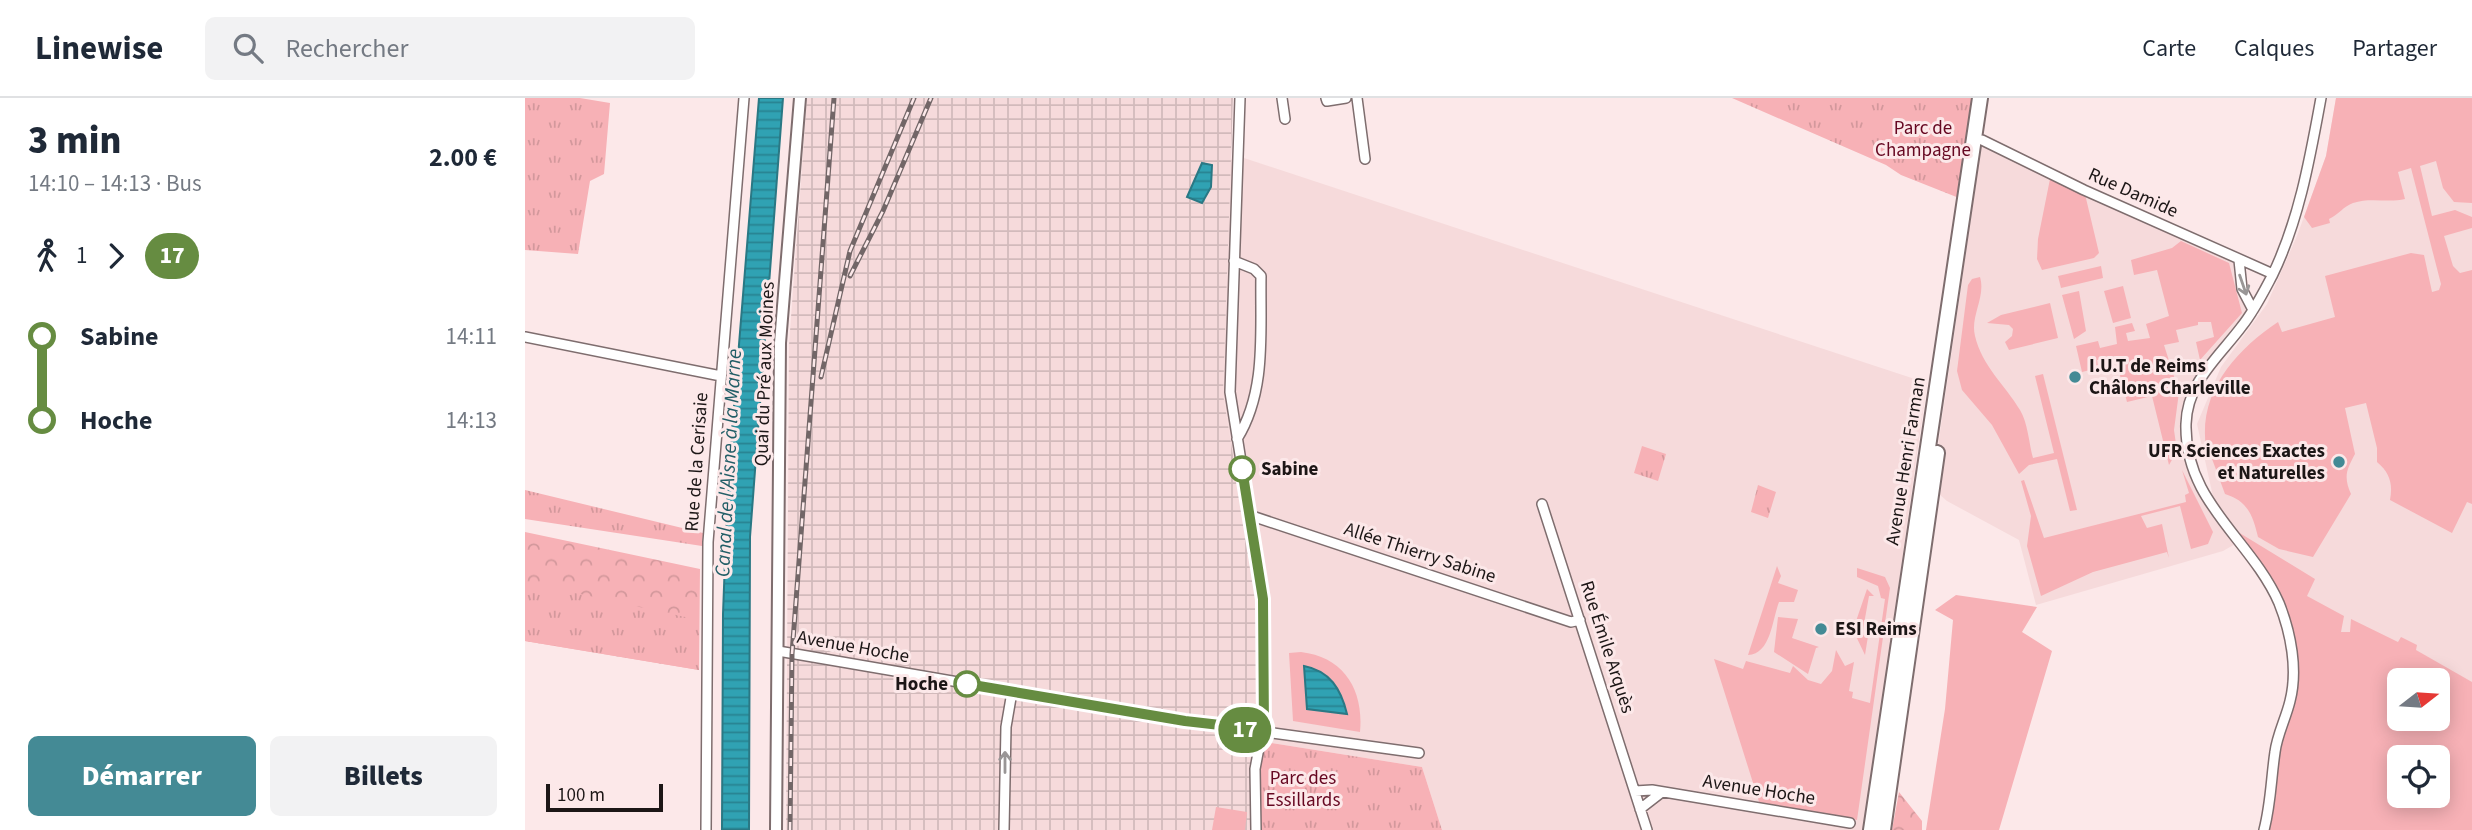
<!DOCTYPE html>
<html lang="fr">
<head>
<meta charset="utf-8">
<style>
  :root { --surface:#fff; --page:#f2f2f3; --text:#1f2937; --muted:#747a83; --line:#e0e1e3; --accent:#448a95 }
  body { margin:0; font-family:"Source Sans 3",sans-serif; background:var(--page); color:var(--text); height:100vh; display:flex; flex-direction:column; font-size:26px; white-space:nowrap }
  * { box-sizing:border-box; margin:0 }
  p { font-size:23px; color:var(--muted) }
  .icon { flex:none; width:38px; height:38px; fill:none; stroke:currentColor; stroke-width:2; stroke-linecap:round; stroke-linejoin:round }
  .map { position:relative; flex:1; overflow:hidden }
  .details { display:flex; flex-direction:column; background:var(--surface); width:525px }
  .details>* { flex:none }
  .badge { padding:0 14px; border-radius:23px; font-size:24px; line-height:46px }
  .needle { width:46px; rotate:73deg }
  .controls { position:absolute; left:1862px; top:570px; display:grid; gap:14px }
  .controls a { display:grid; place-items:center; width:63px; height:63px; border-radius:10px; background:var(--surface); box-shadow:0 4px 18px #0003; font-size:35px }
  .scale { position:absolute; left:21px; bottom:18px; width:117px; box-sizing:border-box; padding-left:7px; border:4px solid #1c1616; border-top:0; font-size:19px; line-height:24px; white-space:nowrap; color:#1c1616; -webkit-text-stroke:5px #fce8e9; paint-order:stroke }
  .map>.badge { position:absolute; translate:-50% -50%; box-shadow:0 0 0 4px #fff }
  .legs { display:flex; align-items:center; gap:10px; height:77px; padding:0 28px; font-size:23px }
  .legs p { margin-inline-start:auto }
  .summary { display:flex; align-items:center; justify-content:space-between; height:119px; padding:0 28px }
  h1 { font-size:38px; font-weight:800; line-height:52px }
  .action { display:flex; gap:14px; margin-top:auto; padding:14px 28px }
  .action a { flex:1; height:80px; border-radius:10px; background:var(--accent); color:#fff; font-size:28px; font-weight:800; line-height:80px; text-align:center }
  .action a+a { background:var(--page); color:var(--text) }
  ul { padding:0 28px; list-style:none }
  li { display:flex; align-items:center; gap:24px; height:84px; font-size:26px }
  li i { display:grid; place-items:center; width:10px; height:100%; margin:0 9px; background:currentColor }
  li i::after { content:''; width:18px; height:18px; margin:-9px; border:5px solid; border-radius:50%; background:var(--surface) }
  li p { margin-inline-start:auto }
  li:first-child i { background:linear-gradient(#0000 50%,currentColor 0) }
  li:last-child i { background:linear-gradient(currentColor 50%,#0000 0) }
  header { display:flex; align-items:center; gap:42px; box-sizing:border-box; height:98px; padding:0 35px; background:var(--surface); border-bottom:2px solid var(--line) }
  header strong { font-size:33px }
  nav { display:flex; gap:38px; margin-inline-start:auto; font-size:24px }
  .search { width:490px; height:63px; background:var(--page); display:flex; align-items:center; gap:18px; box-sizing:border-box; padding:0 24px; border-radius:10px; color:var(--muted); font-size:26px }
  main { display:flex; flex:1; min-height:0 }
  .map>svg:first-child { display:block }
  .built { fill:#f6dadb; fill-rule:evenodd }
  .industrial { fill:url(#industrial-grid) }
  .green { fill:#f7b1b6; fill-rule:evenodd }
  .forest { fill:url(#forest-crowns) }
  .park { fill:url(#park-tufts) }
  .water { fill:url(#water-rules); stroke:#2a7884; stroke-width:2 }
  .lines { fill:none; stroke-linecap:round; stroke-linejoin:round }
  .minor-casing { stroke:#7e6d6e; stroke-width:12 }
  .tertiary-casing { stroke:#7e6d6e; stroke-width:14 }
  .primary-casing { stroke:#7e6d6e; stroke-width:18 }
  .minor { stroke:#fff; stroke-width:9 }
  .tertiary { stroke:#fff; stroke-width:10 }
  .primary { stroke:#fff; stroke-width:14 }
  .rail-casing { stroke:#726667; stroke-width:5 }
  .rail { stroke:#fce8e9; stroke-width:2.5; stroke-dasharray:8; stroke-linecap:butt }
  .oneway { stroke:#999696 }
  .line-1-casing { stroke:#fff; stroke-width:16 }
  .line-1 { stroke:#668c41; stroke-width:10 }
  .poi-dot { fill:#448a95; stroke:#fce8e9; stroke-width:2.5 }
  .stop-1-dot { fill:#fff; stroke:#668c41; stroke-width:3.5 }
  .labels { text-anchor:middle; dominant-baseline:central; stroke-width:6; stroke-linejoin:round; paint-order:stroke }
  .park-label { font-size:19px; fill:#660721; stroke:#fce8e9 }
  .street-label { font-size:19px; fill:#1c1616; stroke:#fce8e9 }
  .poi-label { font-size:19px; font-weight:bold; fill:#1c1616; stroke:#fce8e9; text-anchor:start }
  .stop-label { font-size:19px; font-weight:bold; fill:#1c1616; stroke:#fce8e9; text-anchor:start }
  .water-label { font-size:21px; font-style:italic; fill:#225e67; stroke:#fce8e9 }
</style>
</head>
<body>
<header>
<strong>Linewise</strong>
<div class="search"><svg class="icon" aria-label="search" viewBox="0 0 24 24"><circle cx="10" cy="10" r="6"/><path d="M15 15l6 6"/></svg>Rechercher</div>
<nav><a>Carte</a><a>Calques</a><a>Partager</a></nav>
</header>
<main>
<section class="details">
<div class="summary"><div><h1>3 min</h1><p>14:10 – 14:13 · Bus</p></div><b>2.00 €</b></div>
<div class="legs"><svg class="icon" aria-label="walk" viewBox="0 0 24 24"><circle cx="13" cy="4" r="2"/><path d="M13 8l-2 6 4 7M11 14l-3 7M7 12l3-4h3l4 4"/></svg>1<svg class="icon" aria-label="forward" viewBox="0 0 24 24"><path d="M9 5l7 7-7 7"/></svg><b class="badge" style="background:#668c41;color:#fff">17</b></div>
<ul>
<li><i style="color:#668c41"></i><b>Sabine</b><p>14:11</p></li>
<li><i style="color:#668c41"></i><b>Hoche</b><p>14:13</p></li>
</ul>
<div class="action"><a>Démarrer</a><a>Billets</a></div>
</section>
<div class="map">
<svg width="1947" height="732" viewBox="0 0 1947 732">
  <defs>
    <pattern id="industrial-grid" width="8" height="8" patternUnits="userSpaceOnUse" patternTransform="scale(1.75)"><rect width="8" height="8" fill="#f6dadb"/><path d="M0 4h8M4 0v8" fill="none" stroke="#d2babb"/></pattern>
    <pattern id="forest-crowns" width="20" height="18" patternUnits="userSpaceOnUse" patternTransform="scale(1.75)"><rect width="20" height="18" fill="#f7b1b6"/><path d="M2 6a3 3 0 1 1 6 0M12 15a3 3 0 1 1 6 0" fill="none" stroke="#d3989c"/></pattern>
    <pattern id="park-tufts" width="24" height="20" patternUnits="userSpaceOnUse" patternTransform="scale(1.75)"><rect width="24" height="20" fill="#f7b1b6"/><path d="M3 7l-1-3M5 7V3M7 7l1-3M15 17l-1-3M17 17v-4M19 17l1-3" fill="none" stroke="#d3989c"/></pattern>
    <pattern id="water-rules" width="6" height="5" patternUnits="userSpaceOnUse" patternTransform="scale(1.75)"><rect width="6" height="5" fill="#30a2b3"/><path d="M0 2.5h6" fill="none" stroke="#288391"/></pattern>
  </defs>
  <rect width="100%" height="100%" fill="#fce8e9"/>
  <path class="built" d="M1811,0H1947V732H1739L1766,600L1768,555L1757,514L1739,478L1712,445L1698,453L1511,507L1494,442L1422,403L1407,390L1457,42L1714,162V177L1728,212L1667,297L1662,352L1689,412V403L1672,326L1696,269L1742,206L1772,138L1801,58ZM1874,583H1913V621H1874ZM1874,660H1913V698H1874Z
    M719,60L1402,285L1339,732H917L897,669L740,644L728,479L698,296L704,62Z"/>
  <path class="industrial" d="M282,0H708L698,296L728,479L740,644L735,672L736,732H261L264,247Z"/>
  <path class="green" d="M1811,0H1947V105L1929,104L1918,90L1911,63L1895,68L1907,118L1930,112L1947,119V130L1919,138L1928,168L1935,175L1947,172V406L1942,404L1927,435L1865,402C1868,386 1865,375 1852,364V350L1841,305L1820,310L1830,356C1822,371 1818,378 1826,396L1788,459L1754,451L1733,439C1728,418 1723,403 1700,396L1683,350H1681C1673,294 1710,253 1753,224L1757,234L1810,219L1800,178L1886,155L1899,157L1907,194L1914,192L1916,186L1886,70L1873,74L1880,101C1863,105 1845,99 1828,105C1819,108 1813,117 1804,121L1805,125L1787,130L1779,119L1801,58Z
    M1526,76L1545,86L1547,93L1559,92L1574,155L1569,160L1517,172L1512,161L1513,141Z
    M1656,143L1704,165L1717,215L1675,262L1671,244L1689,239L1686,224H1673V227L1651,232L1654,244L1639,247L1654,294L1649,332L1652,353L1644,367L1627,298L1602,304L1590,258L1572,262L1573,270L1557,274L1551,248L1573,243L1575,250L1592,246L1590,229L1607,225L1610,233L1601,235L1603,243L1625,240L1621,226L1644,218L1632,172L1609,177L1606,162L1647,150Z
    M1576,168L1578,180L1536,190L1533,178Z
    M1455,179C1461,199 1445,218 1450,238C1457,268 1480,287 1495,312C1503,325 1504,346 1508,360L1529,355L1510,278L1518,276L1552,412L1545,413L1532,361L1504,367L1494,376L1467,327L1437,292L1432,273L1443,187L1447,181Z
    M1598,188L1606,220L1588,225L1579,193Z
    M1554,193L1561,233L1549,241L1537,197Z
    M1525,205L1533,240L1484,252L1480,244L1487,238L1488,231L1484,227L1462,225L1476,217Z
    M1657,372L1688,434L1683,446L1666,451L1655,408L1616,418L1622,430L1637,426L1644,460L1642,454L1568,474L1516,498L1502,448L1506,418L1496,383L1499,382L1519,440L1661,404L1660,397L1664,395Z
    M1695,423L1790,481L1782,498L1819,518L1816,534H1825L1826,521L1873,544L1876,539L1892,547L1891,552L1947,584V732H1742L1750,655L1766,600L1765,538L1739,478ZM1874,583H1913V621H1874ZM1874,660H1913V698H1874Z
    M1252,468L1256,478L1253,485L1273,492L1269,504H1254C1247,522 1246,556 1223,557Z
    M1332,470L1360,479L1365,490L1332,722L1235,707L1189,561L1218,571L1221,563L1265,575L1268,568L1283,582L1296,586L1307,573L1311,552L1320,568L1329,564L1324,593L1328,594L1327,600L1345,605L1360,501L1356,500L1353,488L1332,479Z
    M1342,491L1349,498H1344L1337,537L1343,538L1340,557L1328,532Z
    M1431,497L1512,509L1497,534L1527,553L1474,732H1401L1420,611L1428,522L1410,512Z
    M1253,519L1273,521L1267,540L1294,549L1291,550L1283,576L1249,554Z
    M776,554C819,559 839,592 835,634L768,623L764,555Z
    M691,709L722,714L720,732H687Z"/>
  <path class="forest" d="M0,434L175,471L174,572L0,543Z
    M1374,694L1397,723V732H1367Z"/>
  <path class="park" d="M0,0H55L85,5L79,76L65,83L53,156L0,152Z
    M1207,0H1448L1434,100L1376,77L1361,67Z
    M1117,348L1141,356L1133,383L1109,375Z
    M1233,387L1251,394L1243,420L1226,414Z
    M0,392L178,435L177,448L0,421Z
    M0,484L174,522V572L0,543Z
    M740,644L897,669L917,732H736L735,672Z"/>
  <path class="water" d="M234,0H258L225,439L224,732H197L198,516L203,382Z
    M677,65L687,67L686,89L677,105L662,99Z
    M779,568C805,573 816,591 822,616L782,611Z"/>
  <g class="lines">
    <g class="minor-casing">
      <path id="minor" d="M715,0L705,294L738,501L740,618L730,671L731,732
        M757,0L760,21
        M801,0L802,3L821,0
        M832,0L840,61
        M1457,42L1559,92L1748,176
        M1714,162L1717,191L1728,212
        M709,163L729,171L736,178C735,233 742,293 712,341
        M0,239L196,278
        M1017,406L1122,732
        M724,417L1046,524L1055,522
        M253,553L660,623L894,655
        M1110,693L1127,692L1325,725
        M1115,711L1137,694
        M181,732L183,444L219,0
        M479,732L481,629L487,594
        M1739,732C1746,705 1746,681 1750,654C1752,637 1761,620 1765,603C1773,572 1766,535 1754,505C1726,441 1659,404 1661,326C1662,284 1694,259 1717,228C1729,213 1738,195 1747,178C1774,123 1785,60 1796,0"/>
    </g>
    <g class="tertiary-casing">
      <path id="tertiary" d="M251,732L255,245L275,0"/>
    </g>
    <g class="primary-casing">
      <path id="primary" d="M1346,732L1455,0
        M1358,732L1412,355"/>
    </g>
    <use href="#minor" class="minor"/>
    <use href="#tertiary" class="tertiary"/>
    <use href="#primary" class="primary"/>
    <g class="rail-casing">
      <path id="rail" d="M325,178L358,113L406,0
        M296,279L325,153L389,0
        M265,732L267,556L309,0"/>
    </g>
    <use href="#rail" class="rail"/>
  </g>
  <defs><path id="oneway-shaft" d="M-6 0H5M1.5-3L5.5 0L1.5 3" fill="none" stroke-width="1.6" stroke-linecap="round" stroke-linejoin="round" transform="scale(1.75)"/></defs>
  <g class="oneway">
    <use href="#oneway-shaft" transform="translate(1718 187) rotate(71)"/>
    <use href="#oneway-shaft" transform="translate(480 664) rotate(-90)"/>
  </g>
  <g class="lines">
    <g class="line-1-casing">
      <path id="line-1" d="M442,586L660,623L739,632L738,501L717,371"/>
    </g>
    <use href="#line-1" class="line-1"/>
  </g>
  <g class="poi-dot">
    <circle cx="1550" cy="279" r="7"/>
    <circle cx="1814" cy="364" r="7"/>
    <circle cx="1296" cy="531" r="7"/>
  </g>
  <g class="stop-1-dot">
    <circle cx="717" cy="371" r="12"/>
    <circle cx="442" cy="586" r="12"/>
  </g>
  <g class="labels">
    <g class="park-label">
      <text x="1398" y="30">Parc de<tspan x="1398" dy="22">Champagne</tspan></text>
      <text x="778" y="680">Parc des<tspan x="778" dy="22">Essillards</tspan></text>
    </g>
    <g class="street-label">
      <text transform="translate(1608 95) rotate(24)">Rue Damide</text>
      <text transform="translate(240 276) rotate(-88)">Quai du Pré aux Moines</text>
      <text transform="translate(1381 363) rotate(-81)">Avenue Henri Farman</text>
      <text transform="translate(172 364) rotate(-86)">Rue de la Cerisaie</text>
      <text transform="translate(895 455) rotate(18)">Allée Thierry Sabine</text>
      <text transform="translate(328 549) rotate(10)">Avenue Hoche</text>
      <text transform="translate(1082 549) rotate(72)">Rue Émile Arquès</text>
      <text transform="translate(1234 692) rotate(9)">Avenue Hoche</text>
    </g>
    <g class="poi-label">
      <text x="1564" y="268">I.U.T de Reims<tspan x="1564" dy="22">Châlons Charleville</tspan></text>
      <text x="1800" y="353" text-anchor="end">UFR Sciences Exactes<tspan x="1800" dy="22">et Naturelles</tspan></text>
      <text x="1310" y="531">ESI Reims</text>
    </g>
    <g class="stop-label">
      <text x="736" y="371">Sabine</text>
      <text x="423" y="586" text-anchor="end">Hoche</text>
    </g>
    <g class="water-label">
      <text transform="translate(203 365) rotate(-87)">Canal de l'Aisne à la Marne</text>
    </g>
  </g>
</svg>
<div class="controls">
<a><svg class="needle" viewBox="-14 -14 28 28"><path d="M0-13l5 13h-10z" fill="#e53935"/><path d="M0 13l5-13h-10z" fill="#747a83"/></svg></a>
<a><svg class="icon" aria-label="locate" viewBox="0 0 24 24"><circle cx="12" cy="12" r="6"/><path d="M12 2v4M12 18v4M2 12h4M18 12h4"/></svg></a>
</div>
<div class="scale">100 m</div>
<b class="badge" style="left:720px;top:632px;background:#668c41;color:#fff">17</b>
</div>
</main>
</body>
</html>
